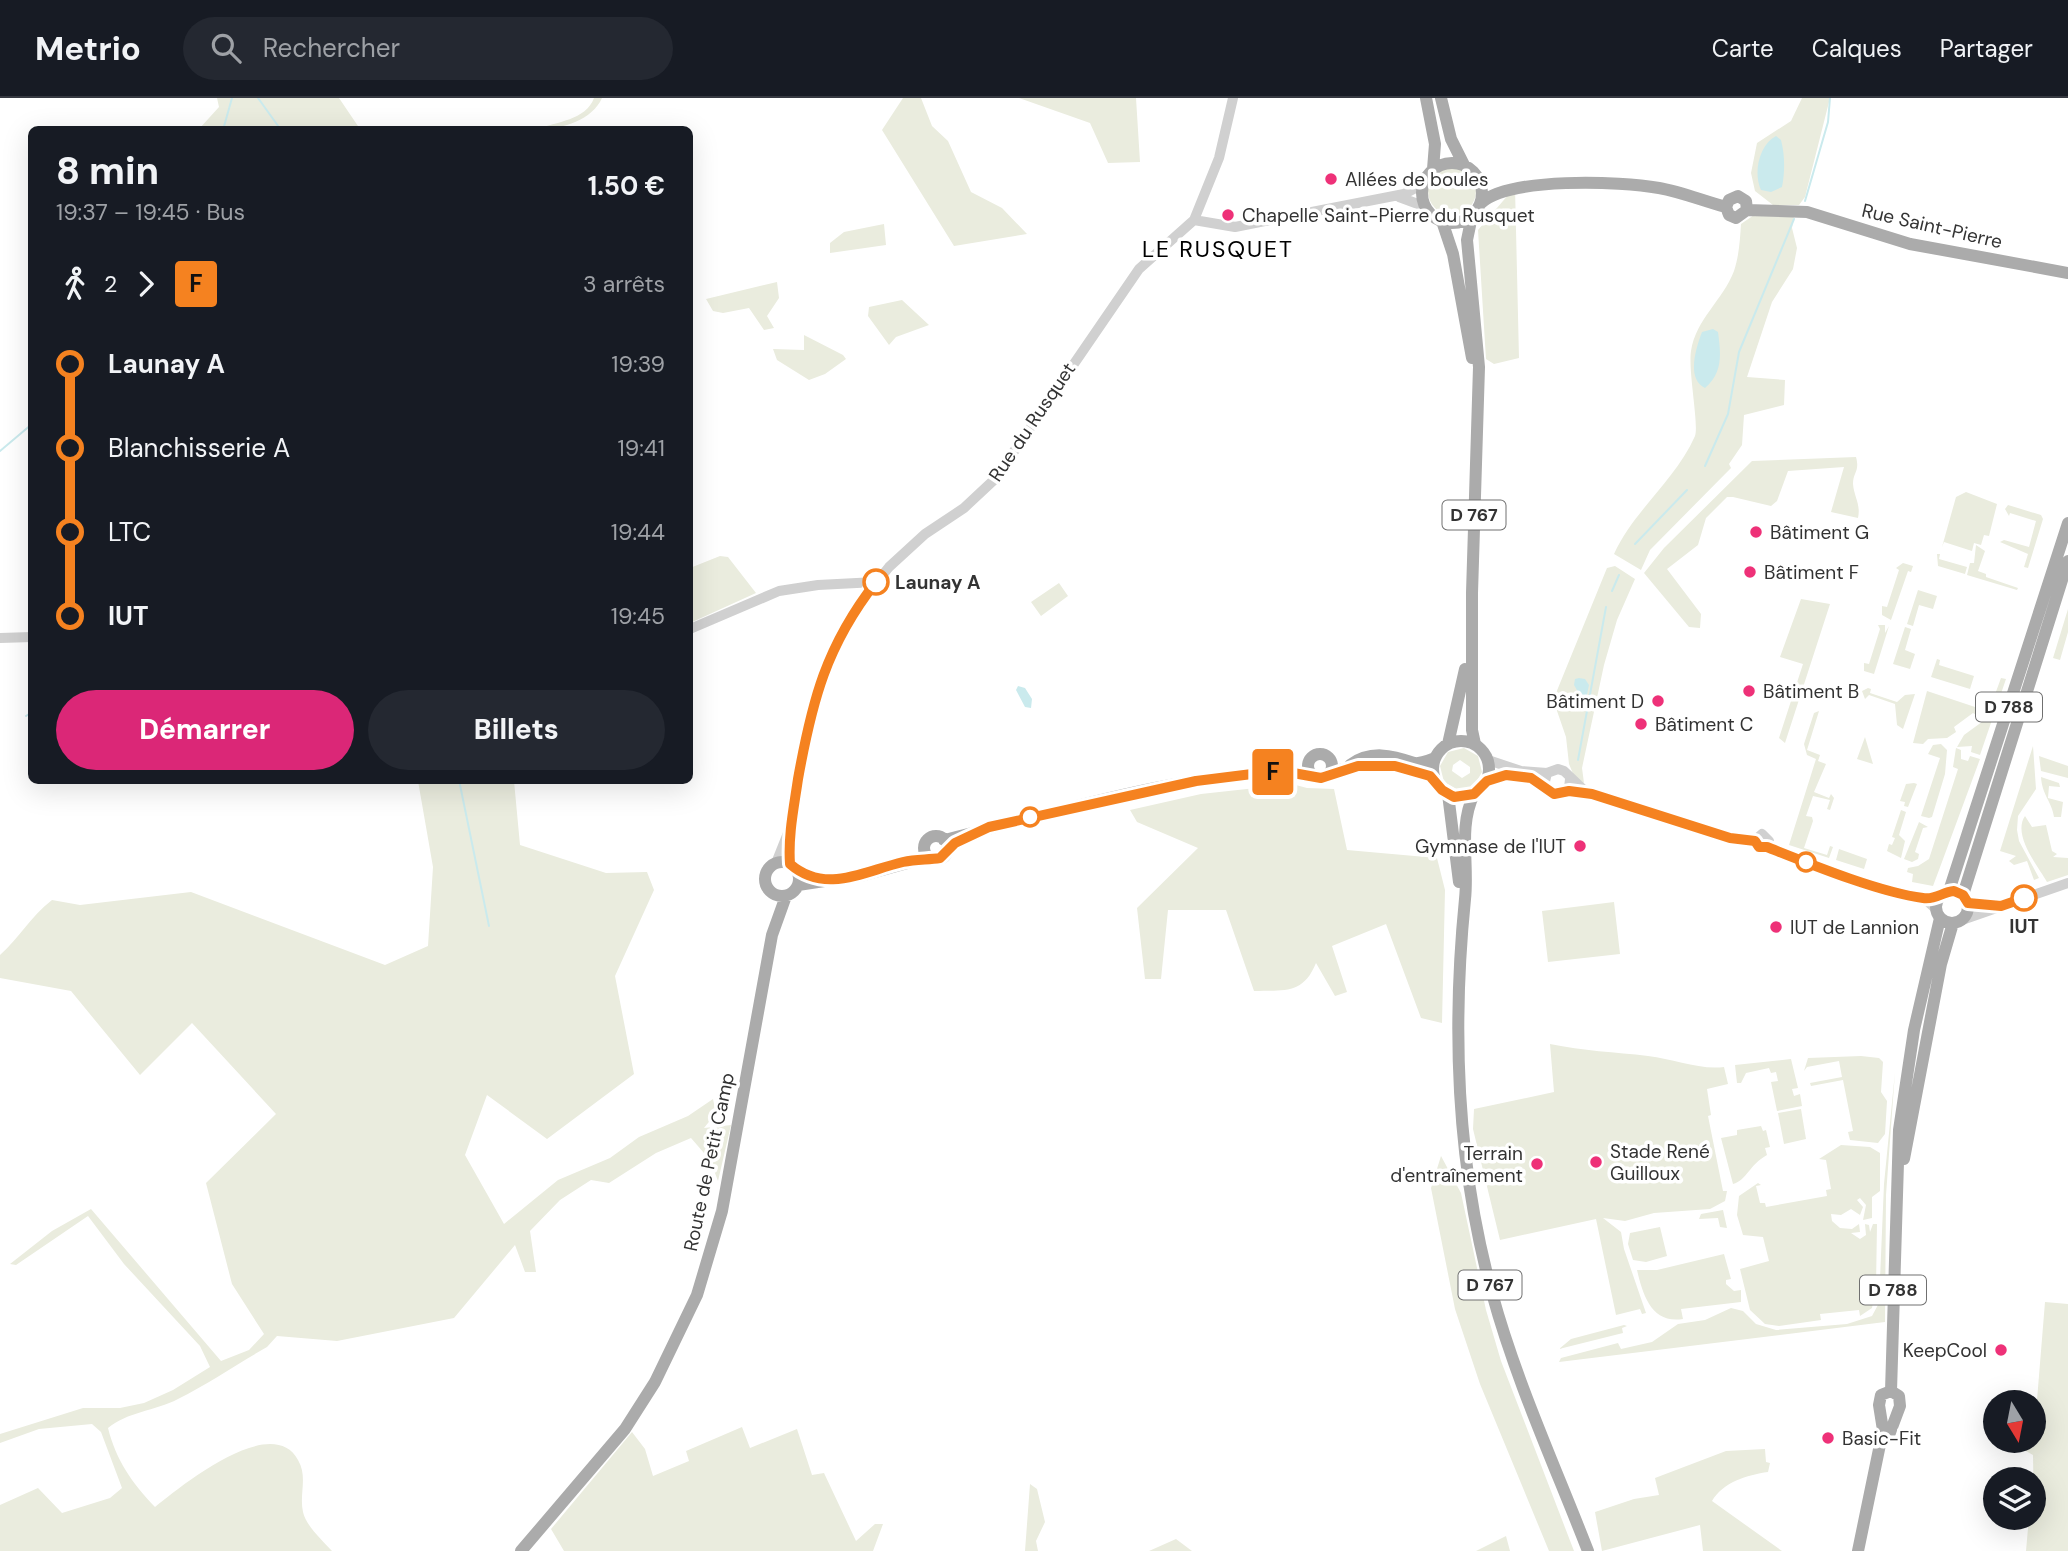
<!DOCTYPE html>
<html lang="fr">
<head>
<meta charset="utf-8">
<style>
  :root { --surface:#171b24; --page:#242831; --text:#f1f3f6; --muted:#9ea1a6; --line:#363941; --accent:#db2777 }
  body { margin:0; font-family:"DM Sans",sans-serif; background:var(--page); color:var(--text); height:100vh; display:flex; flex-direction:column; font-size:26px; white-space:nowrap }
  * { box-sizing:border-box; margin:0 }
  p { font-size:23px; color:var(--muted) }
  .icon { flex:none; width:38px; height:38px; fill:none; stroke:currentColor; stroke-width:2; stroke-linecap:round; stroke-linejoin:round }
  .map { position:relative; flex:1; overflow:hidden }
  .side { position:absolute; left:28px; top:28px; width:665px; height:658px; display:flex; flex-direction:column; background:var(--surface); border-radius:10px; box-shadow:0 7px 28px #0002 }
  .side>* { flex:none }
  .badge { padding:0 14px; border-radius:5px; font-size:24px; line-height:46px }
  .needle { width:46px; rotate:170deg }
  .fabs { position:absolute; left:1983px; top:1292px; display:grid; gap:14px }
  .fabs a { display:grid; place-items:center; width:63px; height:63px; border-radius:50%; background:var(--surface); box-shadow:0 7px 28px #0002; font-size:35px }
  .map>.badge { position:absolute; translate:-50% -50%; box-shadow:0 0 0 4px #fff }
  .legs { display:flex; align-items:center; gap:10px; height:77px; padding:0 28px; font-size:23px }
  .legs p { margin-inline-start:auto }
  .head { display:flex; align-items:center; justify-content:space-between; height:119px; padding:0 28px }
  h1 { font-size:38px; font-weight:800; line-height:52px }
  .action { display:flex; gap:14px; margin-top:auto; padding:14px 28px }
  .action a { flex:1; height:80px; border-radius:42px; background:var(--accent); color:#fff; font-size:28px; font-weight:800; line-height:80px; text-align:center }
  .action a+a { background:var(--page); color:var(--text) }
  ul { padding:0 28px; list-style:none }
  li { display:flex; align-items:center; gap:24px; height:84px; font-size:26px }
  li i { display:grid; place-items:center; width:10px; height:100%; margin:0 9px; background:currentColor }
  li i::after { content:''; width:18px; height:18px; margin:-9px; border:5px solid; border-radius:50%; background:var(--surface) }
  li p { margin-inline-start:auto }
  li:first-child i { background:linear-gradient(#0000 50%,currentColor 0) }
  li:last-child i { background:linear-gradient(currentColor 50%,#0000 0) }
  header { display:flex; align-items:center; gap:42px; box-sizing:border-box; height:98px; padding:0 35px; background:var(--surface); border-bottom:2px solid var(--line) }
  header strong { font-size:33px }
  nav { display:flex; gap:38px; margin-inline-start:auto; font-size:24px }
  .search { width:490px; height:63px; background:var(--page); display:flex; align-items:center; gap:18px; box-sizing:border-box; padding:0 24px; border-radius:38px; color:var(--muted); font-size:26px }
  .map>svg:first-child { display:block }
  .green { fill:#eaecde; fill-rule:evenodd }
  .water { fill:#caeaed }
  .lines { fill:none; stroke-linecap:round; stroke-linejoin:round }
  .stream { stroke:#caeaed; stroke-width:2 }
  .minor { stroke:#d0d0d0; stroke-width:10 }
  .major { stroke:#ababab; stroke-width:12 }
  .line-1-casing { stroke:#fff; stroke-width:16 }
  .line-1 { stroke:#f58220; stroke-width:10 }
  .poi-dot { fill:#ee3178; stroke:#fff; stroke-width:2.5 }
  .stop-1-dot { fill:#fff; stroke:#f58220; stroke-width:3.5 }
  .labels { text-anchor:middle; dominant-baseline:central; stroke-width:7; stroke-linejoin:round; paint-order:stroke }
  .shield { fill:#fff; stroke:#707070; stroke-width:2 }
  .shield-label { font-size:18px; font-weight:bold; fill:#333 }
  .poi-label { font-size:19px; fill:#333; stroke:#fff; text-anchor:start }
  .street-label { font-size:19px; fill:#333; stroke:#fff }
  .stop-label { font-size:19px; font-weight:bold; fill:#333; stroke:#fff; text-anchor:start }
  .quarter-label { font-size:23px; letter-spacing:2px; fill:#000; stroke:#fff }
</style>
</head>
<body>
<header>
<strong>Metrio</strong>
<div class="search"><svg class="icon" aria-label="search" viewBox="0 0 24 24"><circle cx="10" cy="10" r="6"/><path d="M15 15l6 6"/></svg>Rechercher</div>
<nav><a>Carte</a><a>Calques</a><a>Partager</a></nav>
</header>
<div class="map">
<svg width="2068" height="1453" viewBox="0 0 2068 1453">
  <rect width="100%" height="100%" fill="#fff"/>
  <path class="green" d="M217,0H339L360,31H199L219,9Z
    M594,0H602C592,23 559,32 537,31C556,24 586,22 594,0Z
    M903,0H921L932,28L948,43L971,94L1002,110L1027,136L954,148L882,32Z
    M1019,0H1136L1140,64L1108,65L1090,25Z
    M1802,0H1830L1805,99L1799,107H1773L1755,93L1751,75L1757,45L1791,23Z
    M1428 93a24 24 0 1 1 48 0a24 24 0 1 1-48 0Z
    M1515,89L1519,260L1494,266L1486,261L1478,132Z
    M1754,117L1794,118L1792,130L1797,150L1793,171L1772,204L1747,279L1785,282L1784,307L1744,317L1742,347L1729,366L1731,370L1650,452L1641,472L1614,456C1634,412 1675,383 1695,338C1699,327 1688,273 1691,253C1696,221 1723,202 1734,173C1739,158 1740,142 1741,126Z
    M884,126L886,147L830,155V145L844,134Z
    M777,184L779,200L767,218L774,230L764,232L749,210L723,215L713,213L706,201Z
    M902,202L929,227L896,239L889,247L868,218L869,209Z
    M804,237L843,257L846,261L825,276L809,282L777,262L773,251L804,252Z
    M1856,359C1860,374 1853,374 1853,386C1854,399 1861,406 1858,420L1831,414L1844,369L1788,373L1777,403L1771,408L1733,399H1727L1706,420L1698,447L1667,471L1701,516L1700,530L1689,529L1644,475L1664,450L1752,363Z
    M1966,394L1997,406L1989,438L1984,437L1981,447L1974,445L1972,453L1944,444L1942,449L1956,399Z
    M2008,407L2041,417L2043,421L2028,470L2024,469L2028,456L2000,444L2004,442L2029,449L2036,423L2010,415L2009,418L2005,411Z
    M1976,447L1985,453L1978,473L1986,476V479L2018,490L2017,492L1967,477L1970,465H1974Z
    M1937,456H1940L1939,461L1967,469L1965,476L1938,468Z
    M720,458L728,459L756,495L690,525V470Z
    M1903,465L1913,468L1911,474L1908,473L1891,522L1882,517V508L1887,509L1899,472L1896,470Z
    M1615,468L1635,481L1617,522L1604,567L1582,670L1584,685L1574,678L1569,666L1566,639L1556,610V595L1607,470Z
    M1059,485L1068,498L1041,518L1031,504Z
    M1918,492L1937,498L1933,511L1919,507L1913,528L1907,526Z
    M1801,501L1830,506L1785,645L1779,640L1803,566L1780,559Z
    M2068,511V534L2060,562L2053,560Z
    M1878,527H1885V535L1889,528L1874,576L1864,573V565L1869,566L1880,531Z
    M1905,529L1911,531L1905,552L1915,556L1910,571L1893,566Z
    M1937,561L1940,562L1939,567L1974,578L1970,591L1931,579Z
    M2001,580L2006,581L1980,657L1971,654L1972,648L1957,649L1964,637L1986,621Z
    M1868,590L1871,591L1870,595L1897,604L1905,597L1915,596L1903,631L1897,627L1895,606L1869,597L1865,601L1862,593Z
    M1927,593L1978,610L1983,612L1978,618L1973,615L1954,629L1956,634L1947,640L1928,641L1923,646L1913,645Z
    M1819,613L1807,652L1820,657L1818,663L1826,666L1814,694L1829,700L1831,696L1834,700L1830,712L1827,711L1830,702L1813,698L1806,718L1812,719L1813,723L1804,750L1827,757L1830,748L1833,749L1829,760L1789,747L1816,661L1807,657L1804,646L1814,615Z
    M1865,639L1873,666L1857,661Z
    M1941,646L1947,652L1945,676L1932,719L1929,720L1921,718L1940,660L1928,656L1933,647Z
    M2033,648L2036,691L2018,718L2017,732L2019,743L2039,780L2034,782L2027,763L2014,767L2009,763L2016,758L2000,753Z
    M1464,650L1478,658L1482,674L1474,688L1458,692L1444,684L1440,668L1448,654ZM1460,662L1470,669V675L1462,680L1452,673L1453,667Z
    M1956,650L1961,652V661L1968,663L1970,658L1980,661L1939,772L1933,788L1912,784L1913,776L1907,774L1908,770L1918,768L1929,761L1958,671L1953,669Z
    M2039,658L2068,668V680L2041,673Z
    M2041,679L2059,685L2060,689L2049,688L2048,700L2063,704L2061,719H2054C2052,704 2042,697 2041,679Z
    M418,683H514L520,747L606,775L647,774L654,792L615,878L634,976L547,1041L487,997L465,1057L504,1126L558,1082L610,1060L639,1039L688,1018L713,1001L716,1015L704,1030L731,1027L718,1083L710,1062L691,1040L656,1055L609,1085L591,1082L560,1102L530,1133L536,1174H525L515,1147L454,1220L337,1243L277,1238L267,1249C237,1266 208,1286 178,1301C155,1313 127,1314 108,1330C116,1362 132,1385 155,1409C181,1388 272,1314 298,1362C308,1379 299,1396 303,1414C306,1428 323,1443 332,1453H0V1407L38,1390L62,1415L110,1400L122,1390L101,1334L92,1326L39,1331L0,1345V1336L83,1310H120L144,1305L173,1292L210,1269L200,1248L124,1166L88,1118L16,1167L10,1166L52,1133L91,1111L221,1263L249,1252L264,1236L232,1186L206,1085L276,1016L192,925L140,977L71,893L0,880V857C20,839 30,819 52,802L80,807L191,794L385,867L428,848L433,769Z
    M1914,685L1917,686L1908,709L1904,708L1905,704L1900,703L1906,686Z
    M1292,686L1307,690L1334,691L1347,752L1437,760L1445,792L1442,925L1421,920L1386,826L1332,848L1347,894L1335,898L1316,865C1303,897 1284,892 1254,893L1226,812H1168L1161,881H1145L1137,810L1198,750L1137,724L1130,712L1201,696Z
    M1901,712L1906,714L1899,737L1905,743L1901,760L1887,753L1889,746L1892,747L1895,740L1892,739Z
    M2025,718L2032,729L2046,727L2052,753L2057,756L2053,759L2068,760V777L2047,784C2038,768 2012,737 2025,718Z
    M1919,724L1928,729L1923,730L1915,754L1919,756L1918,761L1912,764L1904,761Z
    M1839,751L1867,761L1864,771L1836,762Z
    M1614,804L1620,856L1548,864L1542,813Z
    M1550,946C1583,953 1615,954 1648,958C1674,961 1699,972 1724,969L1728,986L1707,991L1711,1017L1708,1018L1723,1093H1727L1725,1103L1710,1111L1654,1115L1625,1123L1603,1120L1621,1134L1624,1151L1646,1215L1642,1216L1640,1211L1616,1217L1596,1121L1500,1142L1473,1031L1474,1011L1554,994Z
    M1861,958L1879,960L1883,964L1881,994L1887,1003L1885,1036L1878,1045L1850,1042L1848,1034L1853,1033L1843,982L1811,988L1810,985L1842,979L1839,963L1807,969L1804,973L1808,960Z
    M1791,961L1798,990L1792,991L1794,998L1800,996L1802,1008L1777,1013L1771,984L1778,983L1776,974L1771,975L1769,970L1746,975L1741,985H1737L1735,967Z
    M1895,974L1886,1097L1885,1224L1559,1264L1561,1260L1618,1245L1621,1251L1652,1244L1678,1226L1705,1222L1731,1210L1743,1213L1756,1226L1776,1232L1847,1226L1872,1218L1879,1205L1884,1086Z
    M1801,1011L1806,1041L1784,1046L1778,1015Z
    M1761,1028L1763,1033L1766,1032L1770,1049L1765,1050L1767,1057C1749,1067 1747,1082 1733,1086L1721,1040L1737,1037V1032Z
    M1841,1047L1870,1049L1880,1055V1093L1872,1099V1120L1863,1122L1866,1107L1860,1100L1857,1102L1863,1109L1860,1117L1851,1111L1841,1117L1831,1116L1832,1123L1840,1130L1852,1131L1859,1126L1860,1134L1851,1135L1860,1141L1866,1137L1865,1126L1869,1127L1870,1134L1873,1126H1877L1876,1189L1872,1210L1860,1218L1859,1212L1820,1216L1821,1222L1779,1228L1765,1226L1750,1212L1740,1171L1769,1163L1763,1139L1743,1137L1737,1117L1739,1098L1758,1085L1761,1087L1756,1088L1760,1105H1765L1766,1109L1827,1098L1826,1092L1831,1091L1826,1062L1819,1061Z
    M1441,1058L1461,1095L1486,1212L1501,1263L1574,1453H1549L1480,1286L1455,1211L1431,1090Z
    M1723,1112L1727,1130L1720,1129L1718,1120L1699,1121L1701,1116Z
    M1660,1129L1667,1158L1646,1164L1633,1162L1628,1146L1630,1135Z
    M1724,1156L1731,1181L1726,1182V1186L1734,1193L1741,1192V1204L1681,1211L1683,1221C1652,1226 1643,1198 1637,1172H1657Z
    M2045,1204L2068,1206V1453H2026L2029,1419H2034L2033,1357L2026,1353L2025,1342H2034V1304H2018L2037,1302Z
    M1624,1227L1627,1228L1622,1230L1623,1235L1559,1251L1571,1241Z
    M742,1329L750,1350L797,1331L812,1377L824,1375L856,1443L875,1426H883L873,1453H564L551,1431L632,1334L645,1351L653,1378L689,1363L686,1353Z
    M1765,1351L1766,1364L1770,1365L1768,1374C1747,1377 1723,1384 1712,1403L1782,1453H1703L1700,1427L1602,1453L1595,1414L1634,1401L1659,1397L1655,1380L1726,1353Z
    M1030,1386L1037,1391L1045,1424L1036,1443L1038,1453H1025Z
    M1506,1438L1510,1453H1476Z
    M1176,1441L1192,1453H1149Z"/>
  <path class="water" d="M1776,38L1781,42C1785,57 1785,74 1782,89L1771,94L1761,92C1753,75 1759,47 1776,38Z
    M1713,231L1718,234C1721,256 1723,275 1705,290C1686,281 1696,250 1702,234Z
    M1579,580L1585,581L1589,587L1585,606L1574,587L1575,581Z
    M1018,588L1025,590L1032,601L1031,610L1025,609L1016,592Z"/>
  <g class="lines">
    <path class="stream" d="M258,0L281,32
      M223,32L232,0
      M1805,103L1828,24L1830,0
      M0,353L32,326
      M1705,368L1728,316L1739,254L1794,121
      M1635,446L1687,392
      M1612,493L1619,477
      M26,618L32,614
      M1578,662L1606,509
      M459,682L489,828"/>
    <path class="minor" d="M1399,99L1426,109
      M1194,122L1235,129L1404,96L1423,86
      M690,531L779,493L818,487L876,484
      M0,540L32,539
      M1488,662L1521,673L1547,675
      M1570,681L1569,690L1561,696L1551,695L1544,688L1547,675L1558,671L1564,673L1585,693
      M1487,683L1506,678H1521
      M1566,694C1622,689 1697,744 1755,742L1762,736L1769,743L1762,750L1755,742
      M790,741V766
      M1767,749C1809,766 1894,802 1939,800
      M776,765L790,730L813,602L832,554L855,512L889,469L925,436L964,410L995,381L1139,171L1194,122L1219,60L1233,0
      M1924,800L1936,811
      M1968,805L1998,808
      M1962,822L2068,785"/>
    <path class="major" d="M1426,0L1435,46L1433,71
      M1441,0L1451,41L1464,67
      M1422 95a30 30 0 1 1 60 0a30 30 0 1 1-60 0Z
      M1481,105C1509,79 1620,83 1659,90C1682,94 1703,103 1726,109
      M1726,109L1729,102L1738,98L1746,103L1747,112
      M1726,109L1729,117L1736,120L1747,112
      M1747,112L1807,114L1910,146L2068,175
      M1472,118L1467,142L1479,269L1472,495V632L1475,646
      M1442,123L1453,156L1472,260
      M1433 671a28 28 0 1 1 56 0a28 28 0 1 1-56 0Z
      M1448,646L1465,571
      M1308 668a12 12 0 1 1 24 0a12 12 0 1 1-24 0Z
      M1350,667C1370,652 1392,657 1414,665
      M1330,675C1364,662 1402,674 1435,660
      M1448,696L1459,784
      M1474,696C1458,729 1469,766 1465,801C1452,931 1457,1068 1492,1195C1516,1283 1555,1368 1588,1453
      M924 750a12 12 0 1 1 24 0a12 12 0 1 1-24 0Z
      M944,742C1058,715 1195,668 1312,676
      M765 781a17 17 0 1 1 34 0a17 17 0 1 1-34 0Z
      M798,787L864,777L929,759
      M1936 809a16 16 0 1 1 32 0a16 16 0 1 1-32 0Z
      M1949,793L2068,425
      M1963,797L2068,463
      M1904,1061L1941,866L1953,825
      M1891,1293L1899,1032L1914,932L1940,820
      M1888,1340L1900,1308L1899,1298L1891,1293
      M521,1453L625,1331L655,1284L697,1197L722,1113L772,837L786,798
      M1858,1453L1883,1332L1879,1307L1881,1297L1891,1293"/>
  </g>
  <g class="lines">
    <g class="line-1-casing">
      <path id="line-1" d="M876,484C826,548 812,603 798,681C794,709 788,737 790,766C826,797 864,773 903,764C917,761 928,762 940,760L955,745L989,729L1196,683L1252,676L1282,673L1321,680L1358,668H1395L1430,678L1442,692L1454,699L1474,696L1487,683L1506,677L1531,680L1554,696L1569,693L1592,696L1730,740L1755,743L1759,749H1767C1810,766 1878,794 1923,800C1936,802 1942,794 1954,793L1963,797L1968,805L2001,808L2024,800"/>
    </g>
    <use href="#line-1" class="line-1"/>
  </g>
  <g class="poi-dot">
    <circle cx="1331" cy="81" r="7"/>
    <circle cx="1228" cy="117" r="7"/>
    <circle cx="1756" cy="434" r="7"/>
    <circle cx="1750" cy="474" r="7"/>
    <circle cx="1749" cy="593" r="7"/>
    <circle cx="1658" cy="603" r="7"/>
    <circle cx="1641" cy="626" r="7"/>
    <circle cx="1580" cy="748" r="7"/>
    <circle cx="1776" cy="829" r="7"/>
    <circle cx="1596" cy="1064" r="7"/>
    <circle cx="1537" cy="1066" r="7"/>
    <circle cx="2001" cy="1252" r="7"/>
    <circle cx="1828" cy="1340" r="7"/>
  </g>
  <g class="stop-1-dot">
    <circle cx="876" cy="484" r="12"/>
    <circle cx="1030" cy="719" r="9"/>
    <circle cx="1806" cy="764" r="9"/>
    <circle cx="2024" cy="800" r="12"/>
  </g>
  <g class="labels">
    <g class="shield">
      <rect x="1442.5" y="402.5" width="63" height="29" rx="5"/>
      <rect x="1976" y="594.5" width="66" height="29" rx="5"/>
      <rect x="1458.5" y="1172.5" width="63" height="29" rx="5"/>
      <rect x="1860" y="1177.5" width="66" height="29" rx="5"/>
    </g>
    <g class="shield-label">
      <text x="1474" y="417">D 767</text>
      <text x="2009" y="609">D 788</text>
      <text x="1490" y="1187">D 767</text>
      <text x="1893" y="1192">D 788</text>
    </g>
    <g class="poi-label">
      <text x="1345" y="81">Allées de boules</text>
      <text x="1242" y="117">Chapelle Saint-Pierre du Rusquet</text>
      <text x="1770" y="434">Bâtiment G</text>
      <text x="1764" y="474">Bâtiment F</text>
      <text x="1763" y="593">Bâtiment B</text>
      <text x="1644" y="603" text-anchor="end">Bâtiment D</text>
      <text x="1655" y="626">Bâtiment C</text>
      <text x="1566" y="748" text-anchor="end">Gymnase de l'IUT</text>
      <text x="1790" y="829">IUT de Lannion</text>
      <text x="1610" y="1053">Stade René<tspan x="1610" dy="22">Guilloux</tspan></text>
      <text x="1523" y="1055" text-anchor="end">Terrain<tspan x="1523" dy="22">d'entraînement</tspan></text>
      <text x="1987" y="1252" text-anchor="end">KeepCool</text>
      <text x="1842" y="1340">Basic-Fit</text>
    </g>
    <g class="street-label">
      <text transform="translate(1932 128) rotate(13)">Rue Saint-Pierre</text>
      <text transform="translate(1032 324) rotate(-56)">Rue du Rusquet</text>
      <text transform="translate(709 1064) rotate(-78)">Route de Petit Camp</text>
    </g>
    <g class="stop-label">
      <text x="895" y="484">Launay A</text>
      <text x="2024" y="828" text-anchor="middle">IUT</text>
    </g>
    <g class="quarter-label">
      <text x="1218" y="151">LE RUSQUET</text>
    </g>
  </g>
</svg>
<div class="fabs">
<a><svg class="needle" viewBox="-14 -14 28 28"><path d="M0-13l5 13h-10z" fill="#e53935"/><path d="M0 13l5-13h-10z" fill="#9ea1a6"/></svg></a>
<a><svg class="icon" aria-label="layers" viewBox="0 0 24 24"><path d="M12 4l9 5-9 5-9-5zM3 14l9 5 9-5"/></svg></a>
</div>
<b class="badge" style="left:1273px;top:674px;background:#f58220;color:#111">F</b>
<section class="side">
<div class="head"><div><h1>8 min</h1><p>19:37 – 19:45 · Bus</p></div><b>1.50 €</b></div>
<div class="legs"><svg class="icon" aria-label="walk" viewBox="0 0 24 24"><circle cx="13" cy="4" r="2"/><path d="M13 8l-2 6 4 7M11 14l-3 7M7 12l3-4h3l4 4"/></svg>2<svg class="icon" aria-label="forward" viewBox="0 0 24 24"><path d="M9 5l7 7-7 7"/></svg><b class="badge" style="background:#f58220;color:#111">F</b><p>3 arrêts</p></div>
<ul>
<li><i style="color:#f58220"></i><b>Launay A</b><p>19:39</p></li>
<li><i style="color:#f58220"></i><span>Blanchisserie A</span><p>19:41</p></li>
<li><i style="color:#f58220"></i><span>LTC</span><p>19:44</p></li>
<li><i style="color:#f58220"></i><b>IUT</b><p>19:45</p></li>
</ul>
<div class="action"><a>Démarrer</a><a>Billets</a></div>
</section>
</div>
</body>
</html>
